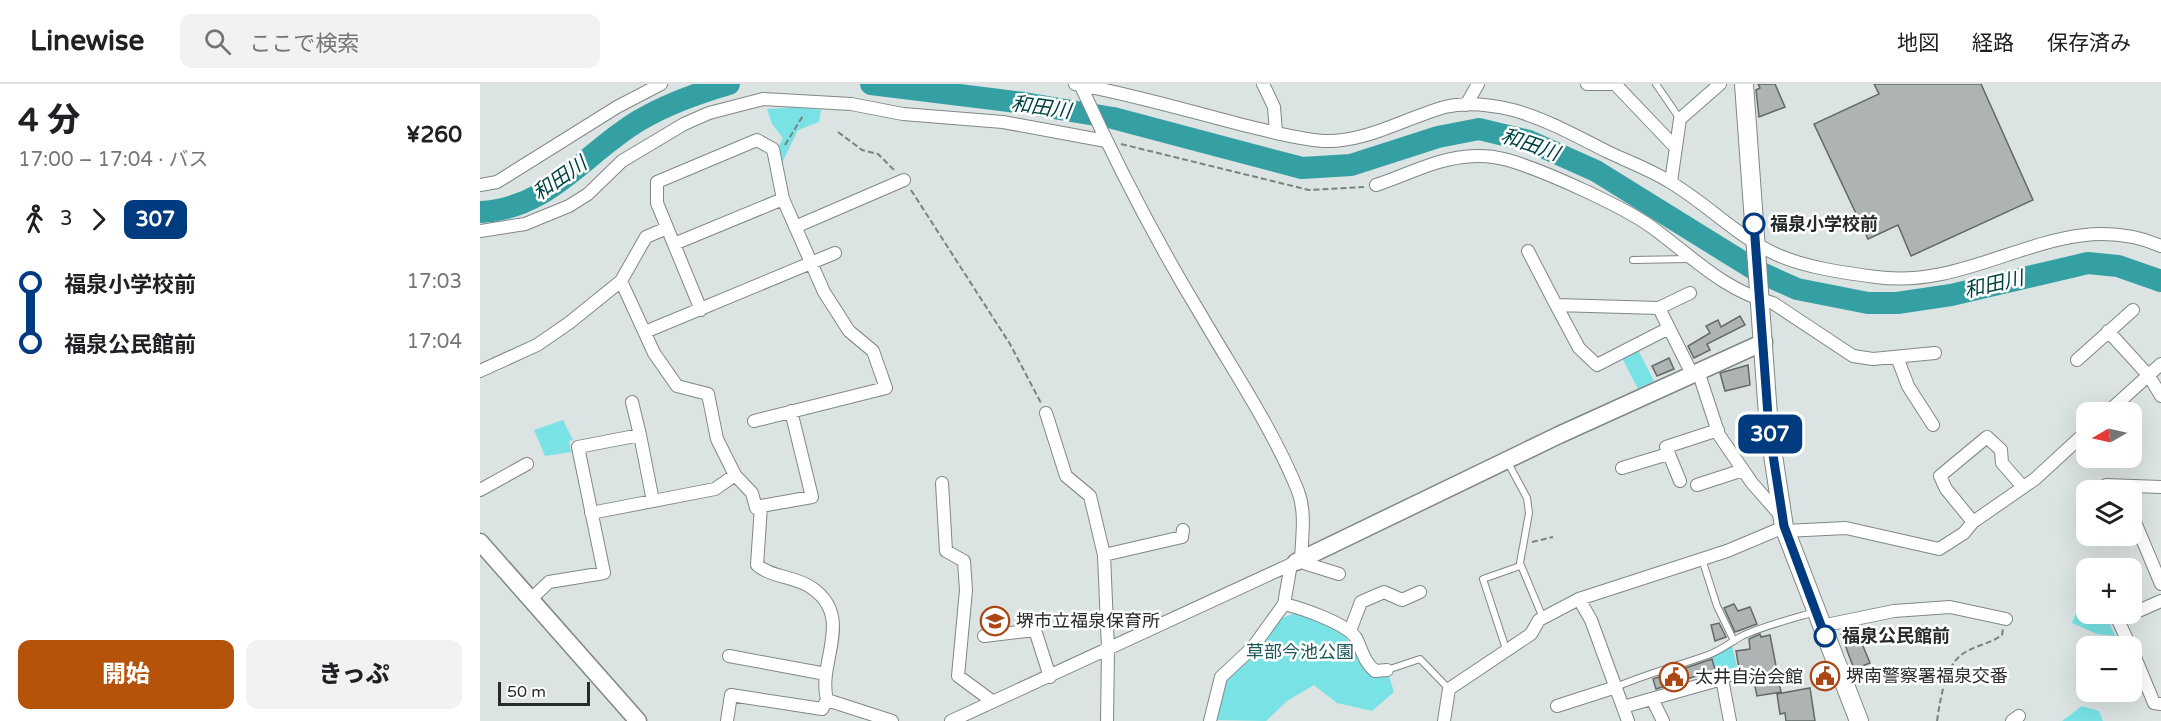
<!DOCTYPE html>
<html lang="ja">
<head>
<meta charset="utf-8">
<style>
  :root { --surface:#fff; --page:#f2f2f2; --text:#202124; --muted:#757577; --line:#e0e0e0; --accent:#b45309 }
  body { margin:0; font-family:"Varela Round","Noto Sans JP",sans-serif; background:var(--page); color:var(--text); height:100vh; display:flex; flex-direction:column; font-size:22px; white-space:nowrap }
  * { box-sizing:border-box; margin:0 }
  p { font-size:20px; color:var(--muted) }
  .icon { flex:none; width:33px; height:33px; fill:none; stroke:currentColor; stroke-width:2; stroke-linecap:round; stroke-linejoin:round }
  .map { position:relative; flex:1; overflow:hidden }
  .side { display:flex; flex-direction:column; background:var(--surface); width:480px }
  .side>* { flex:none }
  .badge { padding:0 12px; border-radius:9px; font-size:21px; line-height:39px }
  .needle { width:39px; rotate:261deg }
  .buttons { position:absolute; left:1596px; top:318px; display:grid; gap:12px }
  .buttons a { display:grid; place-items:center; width:66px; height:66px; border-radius:12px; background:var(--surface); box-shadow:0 6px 24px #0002; font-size:30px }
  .scale { position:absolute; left:18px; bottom:15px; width:92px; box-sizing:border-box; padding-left:6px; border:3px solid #282b2b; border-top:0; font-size:16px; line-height:21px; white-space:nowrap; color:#282b2b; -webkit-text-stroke:4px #fff; paint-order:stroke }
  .map>.badge { position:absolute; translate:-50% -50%; box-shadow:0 0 0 3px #fff }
  .legs { display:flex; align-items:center; gap:9px; height:66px; padding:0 18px; font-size:20px }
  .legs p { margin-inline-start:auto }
  .headline { display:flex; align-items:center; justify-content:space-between; height:102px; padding:0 18px }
  h1 { font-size:33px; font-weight:800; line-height:45px }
  .button { display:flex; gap:12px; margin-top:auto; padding:12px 18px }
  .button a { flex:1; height:69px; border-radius:12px; background:var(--accent); color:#fff; font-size:24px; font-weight:800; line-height:69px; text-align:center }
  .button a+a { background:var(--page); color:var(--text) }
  ul { padding:0 18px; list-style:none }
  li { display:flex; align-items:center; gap:21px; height:60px; font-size:22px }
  li i { display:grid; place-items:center; width:9px; height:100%; margin:0 8px; background:currentColor }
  li i::after { content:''; width:15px; height:15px; margin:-8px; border:4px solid; border-radius:50%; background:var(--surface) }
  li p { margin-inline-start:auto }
  li:first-child i { background:linear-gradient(#0000 50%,currentColor 0) }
  li:last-child i { background:linear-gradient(currentColor 50%,#0000 0) }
  header { display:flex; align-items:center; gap:36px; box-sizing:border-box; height:84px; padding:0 30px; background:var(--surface); border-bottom:2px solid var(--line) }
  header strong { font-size:28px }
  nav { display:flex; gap:33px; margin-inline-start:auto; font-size:21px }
  .search { width:420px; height:54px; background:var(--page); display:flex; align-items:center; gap:15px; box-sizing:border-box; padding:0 21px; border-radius:12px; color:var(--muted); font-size:22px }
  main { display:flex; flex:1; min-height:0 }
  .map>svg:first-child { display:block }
  .green { fill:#78e2e5 }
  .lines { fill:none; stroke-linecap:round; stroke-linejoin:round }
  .river { stroke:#35a0a3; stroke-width:22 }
  .building { fill:#aeb4b4; stroke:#636969; stroke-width:1.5 }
  .lane-casing { stroke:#818787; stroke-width:8 }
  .street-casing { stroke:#818787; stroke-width:14 }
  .secondary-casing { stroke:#818787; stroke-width:19 }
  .primary-casing { stroke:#818787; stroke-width:20 }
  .path { stroke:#7c8181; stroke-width:2; stroke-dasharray:6 3; stroke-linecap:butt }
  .lane { stroke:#fff; stroke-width:6 }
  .street { stroke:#fff; stroke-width:12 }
  .secondary { stroke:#fff; stroke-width:16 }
  .primary { stroke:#fff; stroke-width:18 }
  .line-1-casing { stroke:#fff; stroke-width:14 }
  .line-1 { stroke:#003b80; stroke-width:9 }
  .stop-1-dot { fill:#fff; stroke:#003b80; stroke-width:3 }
  .labels { text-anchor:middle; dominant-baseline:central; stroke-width:5; stroke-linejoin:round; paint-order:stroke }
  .stop-label { font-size:18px; font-weight:bold; fill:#282b2b; stroke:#fff; text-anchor:start }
  .poi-label { font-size:18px; fill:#282b2b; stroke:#fff; text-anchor:start }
  .park-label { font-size:18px; fill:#1c5759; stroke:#fff }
  .water-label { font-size:20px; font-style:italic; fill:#004244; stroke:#fff }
</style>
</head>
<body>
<header>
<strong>Linewise</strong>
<div class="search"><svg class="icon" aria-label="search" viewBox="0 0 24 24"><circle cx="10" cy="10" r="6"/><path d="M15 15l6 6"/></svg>ここで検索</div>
<nav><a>地図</a><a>経路</a><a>保存済み</a></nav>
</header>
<main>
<section class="side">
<div class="headline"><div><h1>4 分</h1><p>17:00 – 17:04 · バス</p></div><b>¥260</b></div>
<div class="legs"><svg class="icon" aria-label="walk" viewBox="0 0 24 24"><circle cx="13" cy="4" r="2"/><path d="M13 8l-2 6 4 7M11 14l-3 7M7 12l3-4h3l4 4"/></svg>3<svg class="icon" aria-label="forward" viewBox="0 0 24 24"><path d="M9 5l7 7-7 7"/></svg><b class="badge" style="background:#003b80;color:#fff">307</b></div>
<ul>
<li><i style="color:#003b80"></i><b>福泉小学校前</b><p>17:03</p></li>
<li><i style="color:#003b80"></i><b>福泉公民館前</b><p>17:04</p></li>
</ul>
<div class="button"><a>開始</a><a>きっぷ</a></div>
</section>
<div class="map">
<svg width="1681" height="637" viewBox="0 0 1681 637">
  <rect width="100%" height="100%" fill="#dce3e3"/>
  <path class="green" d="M319,23L341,26L339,38L318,46L301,81L298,64L303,54L292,40L287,25Z
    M1158,266L1174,297L1158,305L1142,274Z
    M83,336L93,356L89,357L91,368L65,372L54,346Z
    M1598,524L1606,527V530L1627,534L1635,552L1617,550L1592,539Z
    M818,528L862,546L879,576L908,589L914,608L892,627L857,619L834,601L807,617L786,637L737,636L747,596L773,573L802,534Z
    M1252,562L1257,583L1236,588L1232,572Z
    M1602,622L1619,627L1623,637H1582Z"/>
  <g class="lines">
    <path class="river" d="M391,0L544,19L633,34L822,84L871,81L958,53L999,45L1049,57L1116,87L1277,187L1317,205L1388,219H1417L1471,211L1608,179L1638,182L1681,197
      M0,128C70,125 105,68 160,36C189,19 218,9 249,0"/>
  </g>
  <path class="building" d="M1278,0H1295L1305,23L1279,33L1276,6L1280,4Z
    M1394,0H1501L1553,116L1431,172L1418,141L1388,155L1334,40L1399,10Z
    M1260,232L1265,241L1227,260L1230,266L1214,274L1208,262L1230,249L1226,242L1238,236L1241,243Z
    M1189,274L1194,285L1177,292L1172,282Z
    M1268,281L1270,301L1245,307L1240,289Z
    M1254,520L1258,527L1270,523L1277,540L1255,548L1244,524Z
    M1239,539L1246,553L1235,557L1231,541Z
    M1381,543L1386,556L1381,557L1390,579L1374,585L1361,550Z
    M1280,550L1281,553L1290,551L1301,608L1277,612L1273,593L1251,597L1250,587L1259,585L1256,567L1270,565L1269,555Z
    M1232,575L1235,586L1176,605L1173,595Z
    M1330,604L1335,637H1306L1305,629L1300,630L1297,610Z"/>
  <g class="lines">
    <g class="lane-casing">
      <path id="lane" d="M1176,0L1200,35
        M1153,176L1209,175
        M1027,377L1047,414L1049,429L1040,479L1063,534
        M1222,475L1237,522L1254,557
        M1026,565L1003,495L1040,482
        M907,586L940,575L969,605
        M1136,603C1166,590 1197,582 1228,571C1242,566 1252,557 1264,551C1287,541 1311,535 1335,528"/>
    </g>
    <g class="street-casing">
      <path id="street" d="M595,0C652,10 708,27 763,41C789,47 816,55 843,57C885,59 925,34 965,23C986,18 1012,21 1033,26C1066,35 1098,53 1128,68C1149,78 1171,86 1190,98C1229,121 1258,154 1300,172C1329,184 1365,189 1396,193C1500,207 1581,119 1681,162
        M600,0C636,79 676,157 721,231C754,288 793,345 818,407C826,428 822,453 821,475L824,479L859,490
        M783,0L794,23L796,49
        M1107,0H1130
        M1135,0L1196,64
        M986,21L998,0
        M1191,98L1200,35L1240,0
        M0,101L17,98L137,23L181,0
        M896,101C924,92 954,76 983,73C998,71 1014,72 1028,76C1065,87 1148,124 1177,147C1213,174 1247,208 1293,219L1373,272L1393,275L1455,269
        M315,143L424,96
        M0,147L45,140L89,122L108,110L142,77L204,40L229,29L283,15L371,20L423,30L523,38L626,57
        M194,160L303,115
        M1048,167L1076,221L1179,224L1210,209
        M141,197L174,269L197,302L228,310L237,355L255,391L272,409L276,424L281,422L277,481C292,494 316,492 332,504C375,534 337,578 347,616L412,637
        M1076,221L1099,264L1117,281L1189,244
        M1179,224L1212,290
        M221,226L177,119V98L277,56L293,65L303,115L344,208L369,247L393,267L406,304L274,337
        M1628,247L1669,292L1681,312
        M165,248L355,169
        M1417,273L1428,302L1453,341
        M1597,276L1653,226
        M0,287L57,261L89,239L141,197L166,153L187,144
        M1218,287L1239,351L1272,399L1301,432
        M1628,328L1681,280
        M566,329L586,392L610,412L624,471L628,565L627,637
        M160,351L173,417
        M1142,384L1188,370
        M1200,397L1186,363L1238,346
        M462,399L466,467L484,477L486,506L478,592L512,617
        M1217,401L1263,386
        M1626,401L1681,403
        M0,406L47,380
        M281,422L332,413L311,327
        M111,429L235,405L255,391
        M1652,431L1681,500
        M1493,438L1466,405L1460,392L1507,353L1521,366L1522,379L1543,403
        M1305,447L1366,444L1459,465L1484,449L1493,438L1555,395L1606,348
        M624,471L702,453L703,446
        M811,480L804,520C821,524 866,539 876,554C882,566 884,578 895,587L907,586
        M1099,515L1111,536L1148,637
        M50,516L69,498L124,489L98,363L160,351L152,318
        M1341,542L1414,527L1470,523L1526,535
        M870,547L881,518L904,508L922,516L940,508
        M504,552L555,546L570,593
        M1650,562L1638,536L1681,517
        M1652,566L1674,619L1681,620
        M249,572L346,590
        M1172,615L1183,637
        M1077,622L1136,603
        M1143,623L1242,595L1250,637
        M247,637L251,611L342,625L347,616
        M471,637L816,478
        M730,637L741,593L773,563L804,520
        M964,637L969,605L1051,550L1059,536L1099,515L1247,467L1304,443
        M1532,637L1539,632"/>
    </g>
    <g class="secondary-casing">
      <path id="secondary" d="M0,458L158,637
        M816,478L1079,351L1284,258"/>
    </g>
    <g class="primary-casing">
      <path id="primary" d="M1264,0L1289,345L1304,443L1379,637"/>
    </g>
    <path class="path" d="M358,48L382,66L398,70L416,88
      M641,60L829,106L884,103
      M305,61L324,30
      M431,106L530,260L561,319
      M1052,458L1073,453
      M1457,637C1460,617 1465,580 1484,569C1496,561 1510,560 1522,551L1523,545"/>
    <use href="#lane" class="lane"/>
    <use href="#street" class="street"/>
    <use href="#secondary" class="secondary"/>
    <use href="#primary" class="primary"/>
  </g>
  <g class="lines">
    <g class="line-1-casing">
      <path id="line-1" d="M1274,140L1289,345L1304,442L1345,552"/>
    </g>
    <use href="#line-1" class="line-1"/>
  </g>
  <defs>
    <g id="school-ring" transform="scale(1.5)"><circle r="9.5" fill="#fff" stroke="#ab4715" stroke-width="1.5"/><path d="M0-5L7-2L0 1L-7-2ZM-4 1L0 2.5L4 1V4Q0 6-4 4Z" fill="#ab4715"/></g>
    <g id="civic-ring" transform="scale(1.5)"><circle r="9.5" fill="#fff" stroke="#ab4715" stroke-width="1.5"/><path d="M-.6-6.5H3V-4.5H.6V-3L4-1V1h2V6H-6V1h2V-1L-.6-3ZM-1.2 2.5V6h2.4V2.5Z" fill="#ab4715"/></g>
  </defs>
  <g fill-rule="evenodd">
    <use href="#school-ring" x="515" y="537"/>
    <use href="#civic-ring" x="1345" y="592"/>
    <use href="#civic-ring" x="1194" y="593"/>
  </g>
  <g class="stop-1-dot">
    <circle cx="1274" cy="140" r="10"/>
    <circle cx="1345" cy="552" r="10"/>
  </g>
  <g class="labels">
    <g class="stop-label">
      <text x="1290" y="140">福泉小学校前</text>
      <text x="1362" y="552">福泉公民館前</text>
    </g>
    <g class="poi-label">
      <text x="536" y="537">堺市立福泉保育所</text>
      <text x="1366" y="592">堺南警察署福泉交番</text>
      <text x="1215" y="593">太井自治会館</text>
    </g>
    <g class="park-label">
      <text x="820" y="568">草部今池公園</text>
    </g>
    <g class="water-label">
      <text transform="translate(561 24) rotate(8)">和田川</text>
      <text transform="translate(1050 61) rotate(19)">和田川</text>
      <text transform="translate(80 95) rotate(-35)">和田川</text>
      <text transform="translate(1514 201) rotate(-13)">和田川</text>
    </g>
  </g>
</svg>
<div class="buttons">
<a><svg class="needle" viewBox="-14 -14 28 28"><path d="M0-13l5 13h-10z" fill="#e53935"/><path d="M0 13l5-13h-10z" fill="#757577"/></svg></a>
<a><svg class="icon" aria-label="layers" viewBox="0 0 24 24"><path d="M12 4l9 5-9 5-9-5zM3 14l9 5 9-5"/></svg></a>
<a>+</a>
<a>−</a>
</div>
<div class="scale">50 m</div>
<b class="badge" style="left:1290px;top:350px;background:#003b80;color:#fff">307</b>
</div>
</main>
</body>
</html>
